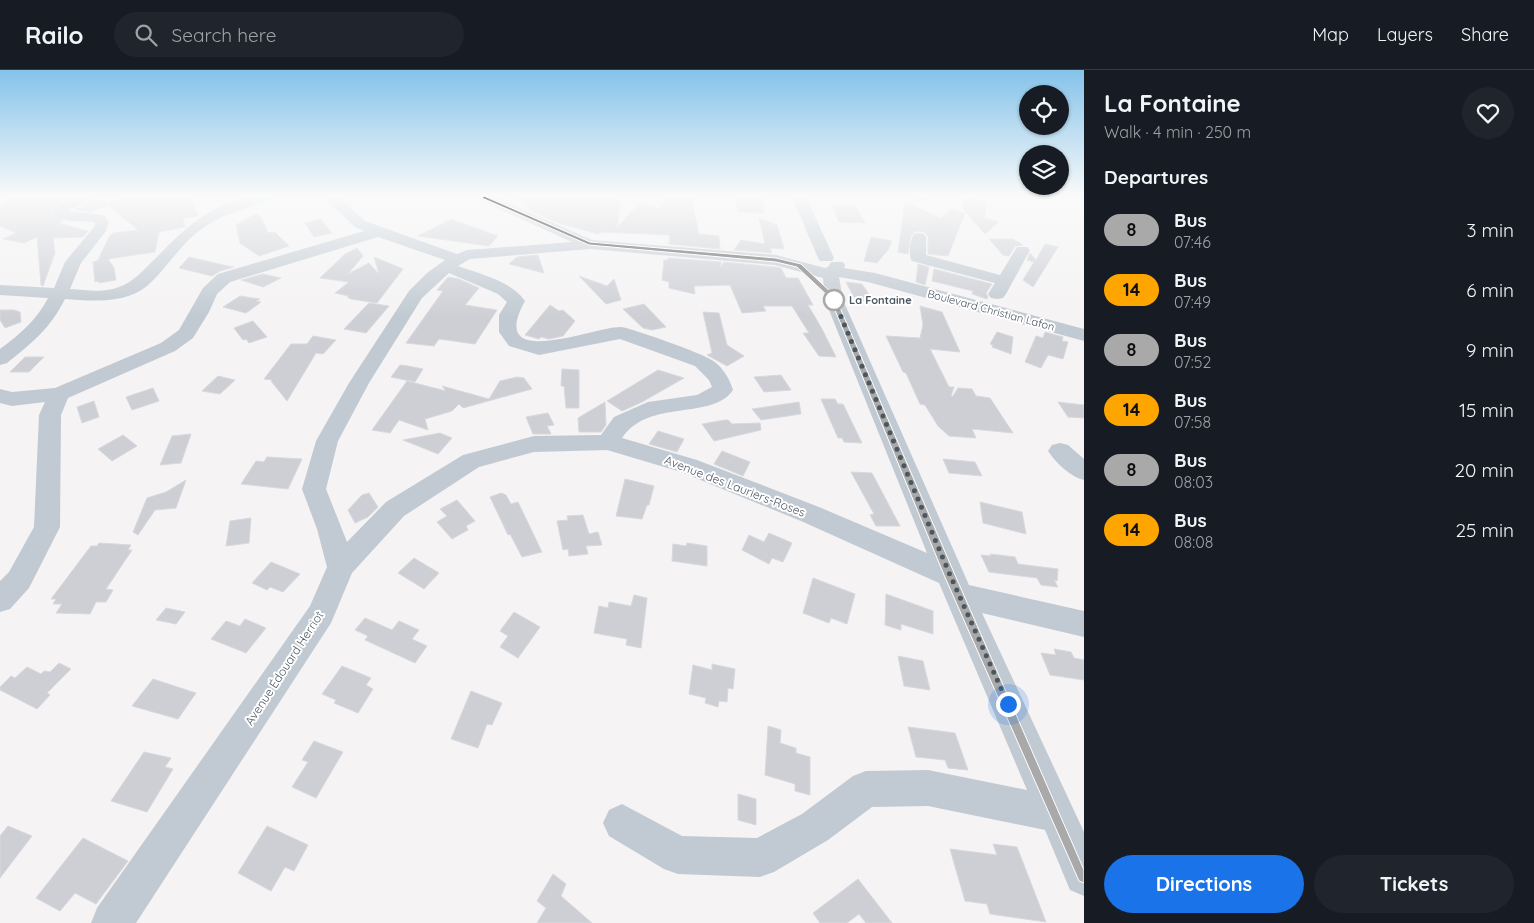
<!DOCTYPE html>
<html lang="en">
<head>
<meta charset="utf-8">
<style>
  :root { --surface:#171b24; --page:#20242c; --text:#f1f3f6; --muted:#9ea1a6; --line:#363941; --accent:#1a73e8 }
  body { margin:0; font-family:Quicksand,sans-serif; background:var(--page); color:var(--text); height:100vh; display:flex; flex-direction:column; font-size:19px; white-space:nowrap }
  * { box-sizing:border-box; margin:0 }
  p { font-size:16px; color:var(--muted) }
  .icon { flex:none; width:28px; height:28px; fill:none; stroke:currentColor; stroke-width:2; stroke-linecap:round; stroke-linejoin:round }
  .map { position:relative; flex:1; overflow:hidden }
  .sheet { display:flex; flex-direction:column; background:var(--surface); width:450px }
  .sheet>* { flex:none }
  .badge { padding:0 10px; border-radius:16px; font-size:18px; line-height:32px }
  .buttons { position:absolute; left:1019px; top:15px; display:grid; gap:10px }
  .buttons a { display:grid; place-items:center; width:50px; height:50px; border-radius:50%; background:var(--surface); box-shadow:0 1px 4px #0004; font-size:25px }
  .you { position:absolute; width:25px; height:25px; margin:-12px; border:4px solid #fff; border-radius:50%; background:#1a73e8; box-shadow:0 0 0 8px #1a73e833 }
  .map>.badge { position:absolute; translate:-50% -50%; box-shadow:0 0 0 2px #fff }
  h2 { padding:0 20px; font-size:19px; line-height:45px }
  .round { display:grid; place-items:center; flex:none; width:52px; height:52px; border-radius:26px; background:var(--page) }
  .overview { display:flex; align-items:center; justify-content:space-between; height:85px; padding:0 20px }
  h1 { font-size:24px; font-weight:700; line-height:38px }
  .cta { display:flex; gap:10px; margin-top:auto; padding:10px 20px }
  .cta a { flex:1; height:58px; border-radius:30px; background:var(--accent); color:#fff; font-size:20px; font-weight:700; line-height:58px; text-align:center }
  .cta a+a { background:var(--page); color:var(--text) }
  ul { padding:0; list-style:none }
  li { display:flex; align-items:center; gap:15px; height:60px; padding:0 20px }
  li div { flex:1 }
  li b { display:block; font-size:19px }
  li em { font-style:normal }
  li .badge { min-width:55px; font-weight:700; text-align:center }
  header { display:flex; align-items:center; gap:30px; box-sizing:border-box; height:70px; padding:0 25px; background:var(--surface); border-bottom:1px solid var(--line) }
  header strong { font-size:24px }
  nav { display:flex; gap:28px; margin-inline-start:auto; font-size:18px }
  .search { width:350px; height:45px; background:var(--page); display:flex; align-items:center; gap:12px; box-sizing:border-box; padding:0 18px; border-radius:28px; color:var(--muted); font-size:19px }
  main { display:flex; flex:1; min-height:0 }
  .map>svg:first-child { display:block }
  .building { fill:#cdcfd5; stroke:#d7d9de }
  .lines { fill:none; stroke-linecap:round; stroke-linejoin:round }
  .minor { fill:#c1cad2; fill-rule:evenodd }
  .line { fill:#a9a9a9; stroke:#fff }
  .walk { stroke:#4a5661; stroke-width:5; stroke-dasharray:0 9 }
  .stop-dot { fill:#fff; stroke:#a9a9a9; stroke-width:2.5 }
  .labels { text-anchor:middle; dominant-baseline:central; stroke-width:4; stroke-linejoin:round; paint-order:stroke }
  .far-stop-label { font-size:11px; font-weight:bold; fill:#4a5661; stroke:#fff; text-anchor:start }
  .far-street-label { font-size:11px; fill:#4a5661; stroke:#fff }
  .street-label { font-size:12px; fill:#4a5661; stroke:#fff }
</style>
</head>
<body>
<header>
<strong>Railo</strong>
<div class="search"><svg class="icon" aria-label="search" viewBox="0 0 24 24"><circle cx="10" cy="10" r="6"/><path d="M15 15l6 6"/></svg>Search here</div>
<nav><a>Map</a><a>Layers</a><a>Share</a></nav>
</header>
<main>
<div class="map">
<svg width="1084" height="853" viewBox="0 0 1084 853">
  <rect width="100%" height="100%" fill="#f5f3f3"/>
  <path class="building" d="M17,127L68,128L56,134L51,144L64,151L58,153L88,161L83,167L53,168L55,183L43,216L41,215L37,167L24,173L3,169L16,163L0,156V136Z
    M128,127H192L198,146L183,148L185,157L159,162L155,182L108,189L114,198L116,210L99,213V211L95,212L93,192L100,190H98L109,167L113,163L138,160L120,145L121,143L118,144L108,135L91,142L74,140L91,130L110,132Z
    M511,127H587L621,130L617,157L639,134L662,138L661,134H666V127H691L699,164L719,166L720,179L669,174L670,165L601,162L598,164L555,152L525,138L531,136Z
    M734,127H764L763,143L738,142Z
    M964,128L986,132L985,148L999,152L985,164L963,139Z
    M905,132L940,148L951,139L965,143L948,186L928,184V166L924,162L919,161L914,162L911,166L908,184L898,182Z
    M832,136H855L865,153L839,152Z
    M257,143L262,149L268,163L275,162L289,176L259,186L240,173L236,155Z
    M759,148L777,155L784,179L770,178L772,183L734,180L741,170L765,174Z
    M321,149L332,163L314,167L305,153Z
    M451,149L498,166L489,176L418,166Z
    M871,167L892,171L888,180L877,193L864,191Z
    M989,169H1013L1023,175L1015,176L1009,186L1003,185Z
    M1045,174L1058,177L1033,217L1023,210L1034,192L1027,190L1030,183L1036,190Z
    M357,178L363,186L348,204L369,193L379,204L374,187L403,199L377,233L351,229L347,227L349,226L335,223L349,212L320,208L345,184Z
    M538,185L544,203L509,194L517,187Z
    M189,187L228,196L234,197L220,201L212,206L179,198Z
    M668,188L721,192V197L724,192L775,197L781,198L786,208H798L813,235H808L822,259L836,287L819,286L803,263H809L792,236H763L766,241L742,243L730,215L694,216L695,224L669,218V212L662,210L664,190H668Z
    M918,194L929,197L925,215L916,212Z
    M934,199L992,214L986,223L988,227L987,229L972,224L973,221L932,211Z
    M263,204L281,208L263,217L241,210Z
    M579,206L607,216L614,209L621,230L606,234Z
    M448,207L459,209L479,218L465,235L497,240L475,274L439,269L434,276L406,273L443,221L437,220Z
    M846,212L862,214L874,232L856,231Z
    M240,226L260,229L256,231L261,232L246,243L223,237Z
    M369,233L389,236L366,263L344,259Z
    M644,234L666,257L652,260L643,258L623,239Z
    M550,235L559,241L563,240L575,251L563,266L549,269L541,267L539,269L525,265Z
    M920,236L942,242L960,282L930,279L949,317H954L951,326H953L958,318L972,319L976,326L990,328L1013,363L972,359L976,368L949,366L938,356L925,335L920,334L906,303L903,302L886,266L920,268L923,255Z
    M0,240H14L20,242L21,252L5,258L0,250Z
    M703,242L719,243L727,275L744,286L727,296L707,285L712,283Z
    M253,251L267,267L249,273L246,269L243,270L234,258Z
    M997,262L1013,267L1011,284L992,277L993,275L990,274Z
    M1045,262L1063,267L1062,271L1068,272L1063,289L1048,285L1041,298L1025,292L1036,266L1043,268Z
    M313,266L336,270L323,284L316,283L287,331L271,311L272,310L264,309L291,274H307Z
    M25,287H44L29,302H10Z
    M400,295L408,296L423,299L415,312L391,307Z
    M562,299L579,300V338H566L564,316H561Z
    M658,300L684,308L642,332L622,341L607,331Z
    M781,305L791,320L764,322L754,307Z
    M218,306L235,310L220,324L202,321Z
    M517,307L524,308L532,319L463,338L459,334L452,341L425,349L428,360L399,350L390,363L372,360L407,311L446,321L442,316L489,329L500,311Z
    M153,318L159,331L132,340L126,327Z
    M821,329H835L838,334H843L862,373L844,372L842,368H838Z
    M94,331L99,347L82,353L77,337Z
    M605,332L606,355L601,362H579L578,348Z
    M799,332L801,344L761,350L752,339Z
    M1058,332L1084,335V348L1068,347Z
    M548,343L554,355L547,356L551,364H533L526,347Z
    M725,350H728L732,354L760,353L761,360L714,371L702,354Z
    M658,361L684,369L677,382L649,374Z
    M440,363L452,368L438,384L403,370Z
    M191,364L181,393L160,395L172,366Z
    M123,365L137,376L112,391L98,379Z
    M722,381L750,392L743,406L714,394Z
    M267,387L302,389L288,419L241,414L256,391L264,392Z
    M943,389L975,392L982,406L949,403Z
    M851,402L872,403L900,456H876L870,445L874,444Z
    M625,409L654,416L649,435H647L642,449L616,446Z
    M186,410L176,438L155,440L138,465L133,462L147,428L166,422Z
    M369,423L378,437L368,447L355,453L348,440L362,425Z
    M501,423L506,425L511,434L518,432L542,482L522,487L510,464L508,465L490,427Z
    M457,430L475,451L466,456L468,460L452,469L437,452L447,446L440,439Z
    M980,432L1022,442L1026,464L983,453Z
    M583,445L589,464L598,462L602,475L586,476L588,484L569,486L568,479L563,480L557,451L568,450L567,446Z
    M251,448L249,473L226,476L230,451Z
    M769,463L792,473L783,492L772,488L769,494L742,480L749,465L764,472Z
    M99,473L131,475L128,480H132L106,519L113,520L106,532H96L90,544L56,543L62,534H53L56,529H51L91,476H97Z
    M687,473L707,476V496L672,491L673,474L686,476Z
    M990,484L1015,487L1018,494L1058,499L1057,511L1054,510L1058,517L1041,515L1037,508L989,502L981,485L991,486Z
    M414,488L439,503L424,519L398,503Z
    M271,492L300,504L283,522L270,517L267,520L252,513Z
    M813,508L855,524L847,554L831,548L829,553L803,543Z
    M886,524L933,541V564L901,554V560L885,555Z
    M634,525L647,528L641,578L626,575L627,569L594,563L599,536L608,538L609,532L631,536Z
    M166,538L185,542L176,554L156,550Z
    M514,542L540,557L518,588L500,577L508,566L500,561Z
    M365,548L392,560L399,551L419,560L412,569L427,576L415,593L365,570L368,566L355,560Z
    M245,549L266,558L246,583L211,569L226,551L240,556Z
    M1054,579L1071,582L1074,588L1084,590V610L1050,605L1041,583L1056,585Z
    M898,586L923,591L930,620L904,616Z
    M59,593L71,599L47,623L50,625L37,639L0,620V617L11,606L15,608L27,597L41,604L44,601L50,602Z
    M712,594L735,599L733,619L728,618L727,632L719,631L718,637L705,633L706,628L689,624L693,595L712,600Z
    M342,596L371,608L366,615L373,619L358,643L334,633L336,630L322,624Z
    M153,609L196,623L178,649L132,636Z
    M471,621L502,633L492,655L487,654L478,678L451,669Z
    M768,656L781,660L780,673L796,678V683L810,687V725L795,721V714L765,705Z
    M908,657L955,663L968,700L948,698L945,690L916,687Z
    M314,671L343,682L316,728L292,717L308,692L302,690Z
    M144,682L171,688L165,697L173,699L147,742L111,731Z
    M738,724L756,729V755L738,750Z
    M8,756L32,766L0,808V766Z
    M267,756L308,775L294,801L285,797L271,821L238,803Z
    M83,768L128,791L96,834L75,823L60,841L36,828Z
    M993,774L1017,777L1046,852L990,844L987,834L965,831L950,779L997,785Z
    M553,804L566,814L561,826L592,853H537L546,838L537,831Z
    M858,809L892,853H866L859,844L847,853H820L813,843Z"/>
  <g class="lines">
    <path class="minor" d="M75,127H93L68,141L104,145L109,152L106,161L81,193L70,219C86,220 105,223 119,217C134,212 144,199 155,189C191,152 217,127 272,127L270,130C242,139 217,145 194,165C177,180 164,201 147,216C125,234 91,231 65,229C50,259 32,273 7,293L0,295V279C20,264 36,251 48,228L0,225V215L54,218L65,192L94,157L95,152C82,151 61,153 52,143L58,135Z
      M324,127H339L365,151L457,184L467,180L572,172L479,130L477,127H495L592,170L776,185L825,198L828,197L831,192H843L845,195L844,198L875,203L1084,259V271L868,212L839,207L843,230L969,515L1084,541V567L982,543L1084,762V826L1070,820L1045,760L928,736L872,737L828,770L774,802L760,807L678,804L664,799L609,766L603,753L609,740L622,734L682,766L757,768L802,744L853,706L866,701L928,700L1027,720L939,513L801,451L681,402L607,380L534,382L479,397L404,446L352,503L331,553L136,853H91L97,838L310,536L327,497L317,459L302,419L316,371L349,313L409,221L427,203L445,190L378,167L230,212L217,224L209,242L193,268L175,281L68,328L61,345L60,457L29,518L10,539L0,542V511L9,502L34,457L39,345L45,332L12,336L0,333V319L12,322L55,318L161,273L179,260L203,218L218,204L364,161L355,157ZM590,179L775,195L823,208L825,230L927,483L819,437L697,390L622,368C649,328 712,351 733,320C729,307 721,294 708,288C698,282 631,258 621,257C596,256 485,303 525,231C511,211 480,204 458,196L470,189ZM449,203L498,224L507,232L499,245V262L509,276L539,285L620,269L695,296L709,310L712,317L697,325L648,332L614,347L601,365L534,366L463,385L386,432L347,472L326,419L338,371L369,313L422,228Z
      M792,127H806L834,188L832,191H820L818,188Z
      M916,127H930L931,128L924,132L919,131Z
      M919,163L924,164L926,167V185L1000,205L1017,177H1027L1030,180L1006,224L1003,228L997,229L991,228L988,224L995,213L912,191C908,185 910,170 914,164Z
      M1060,373L1068,375L1084,389V410C1071,407 1056,393 1048,381L1052,375Z"/>
  </g>
  <linearGradient id="sky" x2="0" y2="1"><stop stop-color="#85c3ea"/><stop offset="0.51" stop-color="#fafafa"/><stop offset="1" stop-color="#fafafa" stop-opacity="0"/></linearGradient>
  <rect width="1084" height="247" fill="url(#sky)"/>
  <path class="line" d="M484,126L590,172L776,188L801,194L835,226L955,505L1084,800V813L1079,811L944,505L830,228L797,197L776,192L589,175L482,128Z"/>
  <g class="lines">
    <path class="walk" d="M834,230L950,505L1008,634"/>
  </g>
  <circle class="stop-dot" cx="834" cy="230" r="10"/>
  <g class="labels">
    <g class="far-stop-label">
      <text x="849" y="230">La Fontaine</text>
    </g>
    <g class="far-street-label">
      <text transform="translate(991 240) rotate(15)">Boulevard Christian Lafon</text>
    </g>
    <g class="street-label">
      <text transform="translate(735 416) rotate(21)">Avenue des Lauriers-Roses</text>
      <text transform="translate(284 598) rotate(-57)">Avenue Édouard Herriot</text>
    </g>
  </g>
</svg>
<div class="buttons">
<a><svg class="icon" aria-label="locate" viewBox="0 0 24 24"><circle cx="12" cy="12" r="6"/><path d="M12 2v4M12 18v4M2 12h4M18 12h4"/></svg></a>
<a><svg class="icon" aria-label="layers" viewBox="0 0 24 24"><path d="M12 4l9 5-9 5-9-5zM3 14l9 5 9-5"/></svg></a>
</div>
<div class="you" style="left:1008px;top:634px"></div>
</div>
<section class="sheet">
<div class="overview"><div><h1>La Fontaine</h1><p>Walk · 4 min · 250 m</p></div><a class="round"><svg class="icon" aria-label="heart" viewBox="0 0 24 24"><path d="M12 20l-8-8c-3-5 5-10 8-4 3-6 11-1 8 4z"/></svg></a></div>
<h2>Departures</h2>
<ul>
<li><span class="badge" style="background:#a9a9a9;color:#111">8</span><div><b>Bus</b><p>07:46</p></div><em>3 min</em></li>
<li><span class="badge" style="background:#ffa500;color:#111">14</span><div><b>Bus</b><p>07:49</p></div><em>6 min</em></li>
<li><span class="badge" style="background:#a9a9a9;color:#111">8</span><div><b>Bus</b><p>07:52</p></div><em>9 min</em></li>
<li><span class="badge" style="background:#ffa500;color:#111">14</span><div><b>Bus</b><p>07:58</p></div><em>15 min</em></li>
<li><span class="badge" style="background:#a9a9a9;color:#111">8</span><div><b>Bus</b><p>08:03</p></div><em>20 min</em></li>
<li><span class="badge" style="background:#ffa500;color:#111">14</span><div><b>Bus</b><p>08:08</p></div><em>25 min</em></li>
</ul>
<div class="cta"><a>Directions</a><a>Tickets</a></div>
</section>
</main>
</body>
</html>
